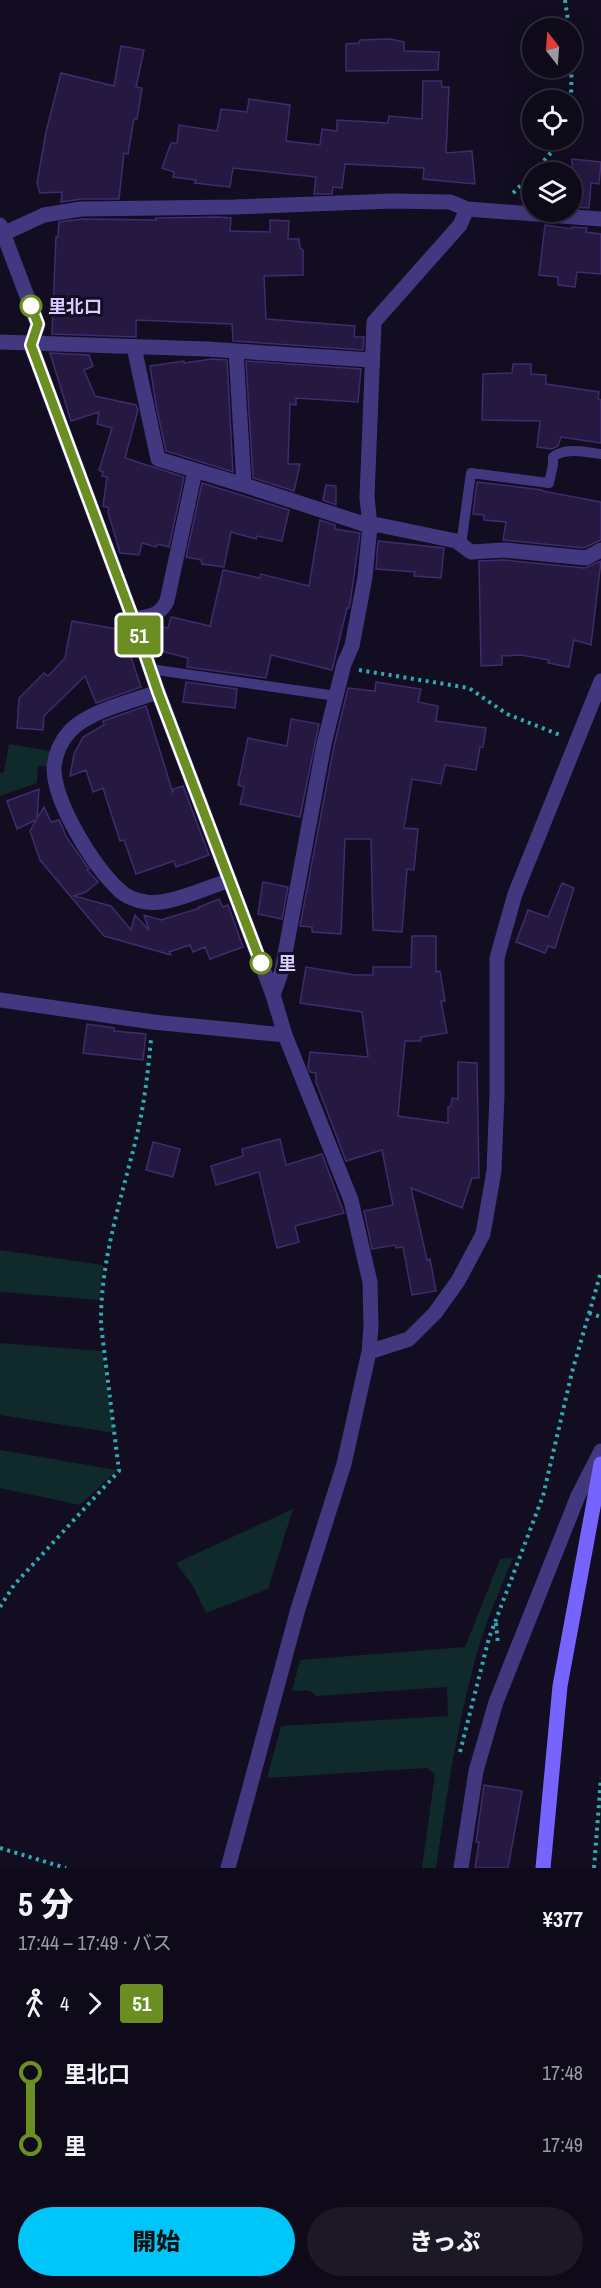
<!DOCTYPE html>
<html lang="ja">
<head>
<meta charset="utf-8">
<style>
  :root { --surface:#0e0a19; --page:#1c1826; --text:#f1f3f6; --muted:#9b9aa2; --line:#2e2b38; --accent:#00c5f8 }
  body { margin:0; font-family:"Archivo Narrow","Noto Sans JP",sans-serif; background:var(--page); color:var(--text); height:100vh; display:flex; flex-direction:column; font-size:22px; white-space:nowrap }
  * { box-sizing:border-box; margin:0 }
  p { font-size:20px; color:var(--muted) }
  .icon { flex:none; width:33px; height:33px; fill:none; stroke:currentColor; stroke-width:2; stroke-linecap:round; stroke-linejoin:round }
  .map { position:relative; height:1868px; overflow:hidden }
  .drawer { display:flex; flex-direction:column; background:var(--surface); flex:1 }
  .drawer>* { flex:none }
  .badge { padding:0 12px; border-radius:4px; font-size:21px; line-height:39px }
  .needle { width:39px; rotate:343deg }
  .fabs { position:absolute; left:522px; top:18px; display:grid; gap:12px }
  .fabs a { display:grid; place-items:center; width:60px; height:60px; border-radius:50%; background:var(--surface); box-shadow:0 6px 24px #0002,0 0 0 2px var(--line); font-size:30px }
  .map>.badge { position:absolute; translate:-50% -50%; box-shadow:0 0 0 3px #fff }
  .legs { display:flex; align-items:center; gap:9px; height:66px; padding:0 18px; font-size:20px }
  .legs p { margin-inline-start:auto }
  .headline { display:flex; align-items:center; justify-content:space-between; height:102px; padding:0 18px }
  h1 { font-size:33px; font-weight:800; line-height:45px }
  .primary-button { display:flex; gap:12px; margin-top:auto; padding:12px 18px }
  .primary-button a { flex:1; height:69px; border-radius:36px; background:var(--accent); color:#111; font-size:24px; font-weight:800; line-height:69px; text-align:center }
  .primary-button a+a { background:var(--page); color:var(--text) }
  ul { padding:0 18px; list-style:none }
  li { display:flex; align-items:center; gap:21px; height:72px; font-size:22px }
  li i { display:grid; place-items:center; width:9px; height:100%; margin:0 8px; background:currentColor }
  li i::after { content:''; width:15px; height:15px; margin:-8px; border:4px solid; border-radius:50%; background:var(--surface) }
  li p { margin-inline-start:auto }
  li:first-child i { background:linear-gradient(#0000 50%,currentColor 0) }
  li:last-child i { background:linear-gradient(currentColor 50%,#0000 0) }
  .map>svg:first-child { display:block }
  .green { fill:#10292b }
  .building { fill:#251942; stroke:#3f2b6e; stroke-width:1.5 }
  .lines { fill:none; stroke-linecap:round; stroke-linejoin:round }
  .path { stroke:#2dadb2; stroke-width:4; stroke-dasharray:3 4.5; stroke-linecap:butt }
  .lane { stroke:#423880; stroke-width:10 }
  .street { stroke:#423880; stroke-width:15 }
  .secondary { stroke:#7764ff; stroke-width:15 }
  .line-1-casing { stroke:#fff; stroke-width:14 }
  .line-1 { stroke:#6b8e23; stroke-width:9 }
  .stop-1-dot { fill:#fff; stroke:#6b8e23; stroke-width:3 }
  .labels { text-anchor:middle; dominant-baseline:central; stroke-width:6; stroke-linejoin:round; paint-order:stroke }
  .stop-label { font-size:18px; font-weight:bold; fill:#d7cdff; stroke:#120d21; text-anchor:start }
</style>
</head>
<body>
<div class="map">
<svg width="601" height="1868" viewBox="0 0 601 1868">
  <rect width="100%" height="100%" fill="#120d21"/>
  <path class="green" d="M9,744L50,751L47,766H38L37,783L0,796V773L4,772Z
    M0,1250L103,1265L99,1300L0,1292Z
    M0,1343L102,1351L114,1433L0,1415Z
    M0,1450L117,1470L80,1505L0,1488Z
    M293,1509L268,1589L206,1613L193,1586L176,1563Z
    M513,1558C502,1585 490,1612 481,1639C459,1714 447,1791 436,1868H422L435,1774L427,1768L267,1778L281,1726L448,1716L447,1687L316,1696C311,1688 300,1691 292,1691L300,1660L465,1647L500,1559Z"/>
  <path class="building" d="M391,39L404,42V51L439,52L438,70L346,71V44L359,43L360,40Z
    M121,46L144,50L136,87L142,88L137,119H134L128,154L124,153L119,199H81L61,202L62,192L40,193L37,183L46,132L61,73L114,86Z
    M423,81H441L442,87H449L446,153L472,151L475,184L423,179L424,168L345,164L342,188L333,187L332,194H314L316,177L233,168L230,187L195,183L196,180L173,177L174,172L162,168L171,143H177L179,125L217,131L221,109L247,112L249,99L290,105L286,141L320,145L322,129L337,131V120L388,123L389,116L422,119Z
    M572,159L601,162L599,184L591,183L589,208L572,207Z
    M219,217L231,218L230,231L270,232V220L289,221L288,239H299L300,248L303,250V275L264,276L266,319L355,326L354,337H364L363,350L233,341L232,324L136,320V337L52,334L56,237H58L59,222L82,219L156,220V218Z
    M545,225L572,229V227L587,228L586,232L601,234V274L577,272L575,287L558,285V277L539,275Z
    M50,353L89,355L93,366L84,370L95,396L136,405L138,410L125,458L184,477L169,547L158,544L156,547L142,543L139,555L120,553L108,512L109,508L103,506L107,477L102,476L103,472L99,470L112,428L97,424L99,412L71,421Z
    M212,359L227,360L233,472L166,451L156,405L150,366L184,361V363Z
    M246,361L361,369L358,402L296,398V405L290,404L288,464H300L294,491L253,478Z
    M513,364H531V374L546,375V384L599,392L598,399L601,400V443L561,437L558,446L552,449L537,447L540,421L482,420L483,374L512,373Z
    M477,482L542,490V491L601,502V540L584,548L503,540L506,522L484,520V515L473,514Z
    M202,483L289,510L282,541L257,536L256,539L231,532L224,567L202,564L201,560L186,557Z
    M326,485L336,486V505L323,500Z
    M320,520L335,525V529L360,533L350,604L349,608H347L332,670L271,655L266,678L187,667L188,658L157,650L163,627L168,628L171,617L210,626L223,570L259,578L261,574L309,586Z
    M378,541L444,548L441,578L414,576L415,572L376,569Z
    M504,560L585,568L601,561L591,645L574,640L569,667L548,663L549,660L521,655L502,656V665L481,666L479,561Z
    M72,621L122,630L141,687L96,703L85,676L44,716L43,730L17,728L19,698L44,673L48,676L65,658Z
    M186,682L237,689L235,708L183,702Z
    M376,682L421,689L418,702L438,706L436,721L486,728L483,747H480L476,770L445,765L441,784L412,779L404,828L418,829L414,870L407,869L402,932L373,930L371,839H345L341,934L312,932V927L300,926L334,746L348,688L375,691Z
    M146,706L173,793V789L183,786L209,855L176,867L174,861L136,874L124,840L120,841L103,788L93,792L86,770L70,776L74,754L83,737L104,725L103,721Z
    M291,719L319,724L300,817L240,804L244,787L238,785L248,738L287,746Z
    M39,789L37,818L44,807L51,822L59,820L67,838L89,869L87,870L98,882L86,892L74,896L111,906L131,930L135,915L149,930L144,915L161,920L200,908L199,907L219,899L223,907L228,905L243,947L210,959L205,947L193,952L190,945L169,952L171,955L104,936L40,860L30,831L36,820L17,829L7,801Z
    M263,882L288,887L282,919L258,914Z
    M562,883L574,888L555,948L548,946L545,953L516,942L528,910L548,917Z
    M412,936H436V972L440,971L445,1001H441L447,1033L421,1037V1041H405L398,1116L448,1123V1107L451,1106L452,1098L458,1099V1062L477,1063L479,1178H472L462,1208L411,1188L427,1260L430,1259L436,1291L412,1295L403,1247L396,1248L395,1245L372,1249L364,1211L393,1205L382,1150L346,1161L316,1082V1073L310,1072L308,1067L310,1052L368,1057L362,1012L300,1003L306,967L355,975H373V967H411Z
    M87,1024L114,1028V1031L146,1034L143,1060L83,1053Z
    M280,1139L286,1165L322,1154L344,1213L295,1226L299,1242L277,1248L259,1172L216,1185L211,1166L243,1156L242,1149Z
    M153,1142L180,1149L173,1177L146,1170Z
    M484,1785L522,1791L508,1868H475L479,1842H476Z"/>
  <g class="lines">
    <path class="path" d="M565,0L569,28
      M571,100L572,42
      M534,172L562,140
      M513,193L532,174
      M359,670L469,688L507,714L560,735
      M589,1313L601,1317
      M0,1607L14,1585L119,1471L101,1325C100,1261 121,1200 136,1139C144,1106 148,1073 151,1039
      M496,1623L498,1645
      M460,1752L489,1638L543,1496L572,1372L601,1272
      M0,1848L66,1868
      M594,1868L601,1778"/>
    <path class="lane" d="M461,545L471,473L549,483L553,465V457C565,447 586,452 601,454
      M150,669L336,696"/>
    <path class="street" d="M0,225L38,325L31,345L133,619L158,692L273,995L285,1035L351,1200L370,1282L371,1326L369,1352L344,1464L298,1609L228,1868
      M3,234L44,215L81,209L234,207L392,201L450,202L467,209L601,219
      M0,342L207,349L371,360
      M134,347L158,459L244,485L236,351
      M244,485L370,526L379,525L456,541L471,552L504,550L586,558L601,550
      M133,619C149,616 159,617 167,601L195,471
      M158,692C132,701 89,711 70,731C61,741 55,755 54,768C54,803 93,865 118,889C125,896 136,901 146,902C167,906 209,887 230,880
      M273,995L282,970L324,744L344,664L352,646L365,577L370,526L367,497L374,322L460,225L467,209
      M0,1000L153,1022L285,1035
      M369,1352L409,1339L435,1313L458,1281L483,1234L494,1171L497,1094V958L515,894L601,681
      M461,1868L476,1771L496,1702L578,1496L601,1451"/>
    <path class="secondary" d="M543,1868L560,1686L601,1464"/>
  </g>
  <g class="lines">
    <g class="line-1-casing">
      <path id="line-1" d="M31,306L38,324L31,345L133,619L158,692L261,963"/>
    </g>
    <use href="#line-1" class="line-1"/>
  </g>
  <g class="stop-1-dot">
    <circle cx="31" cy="306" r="10"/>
    <circle cx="261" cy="963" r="10"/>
  </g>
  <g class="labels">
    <g class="stop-label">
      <text x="48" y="306">里北口</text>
      <text x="278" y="963">里</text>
    </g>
  </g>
</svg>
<div class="fabs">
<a><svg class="needle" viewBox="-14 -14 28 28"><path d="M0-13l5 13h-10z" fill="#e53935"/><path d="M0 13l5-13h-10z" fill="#9b9aa2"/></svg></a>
<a><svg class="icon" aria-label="locate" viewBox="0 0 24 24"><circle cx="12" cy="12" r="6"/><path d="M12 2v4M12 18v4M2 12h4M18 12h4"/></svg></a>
<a><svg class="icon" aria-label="layers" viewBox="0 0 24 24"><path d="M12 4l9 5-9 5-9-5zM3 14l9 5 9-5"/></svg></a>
</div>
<b class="badge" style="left:139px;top:635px;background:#6b8e23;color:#fff">51</b>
</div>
<section class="drawer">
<div class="headline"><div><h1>5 分</h1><p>17:44 – 17:49 · バス</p></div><b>¥377</b></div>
<div class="legs"><svg class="icon" aria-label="walk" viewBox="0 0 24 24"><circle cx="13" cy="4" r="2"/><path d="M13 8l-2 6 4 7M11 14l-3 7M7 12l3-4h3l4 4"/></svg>4<svg class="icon" aria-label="forward" viewBox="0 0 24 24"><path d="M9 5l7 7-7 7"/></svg><b class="badge" style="background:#6b8e23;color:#fff">51</b></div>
<ul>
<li><i style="color:#6b8e23"></i><b>里北口</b><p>17:48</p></li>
<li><i style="color:#6b8e23"></i><b>里</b><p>17:49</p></li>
</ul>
<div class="primary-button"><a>開始</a><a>きっぷ</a></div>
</section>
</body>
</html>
